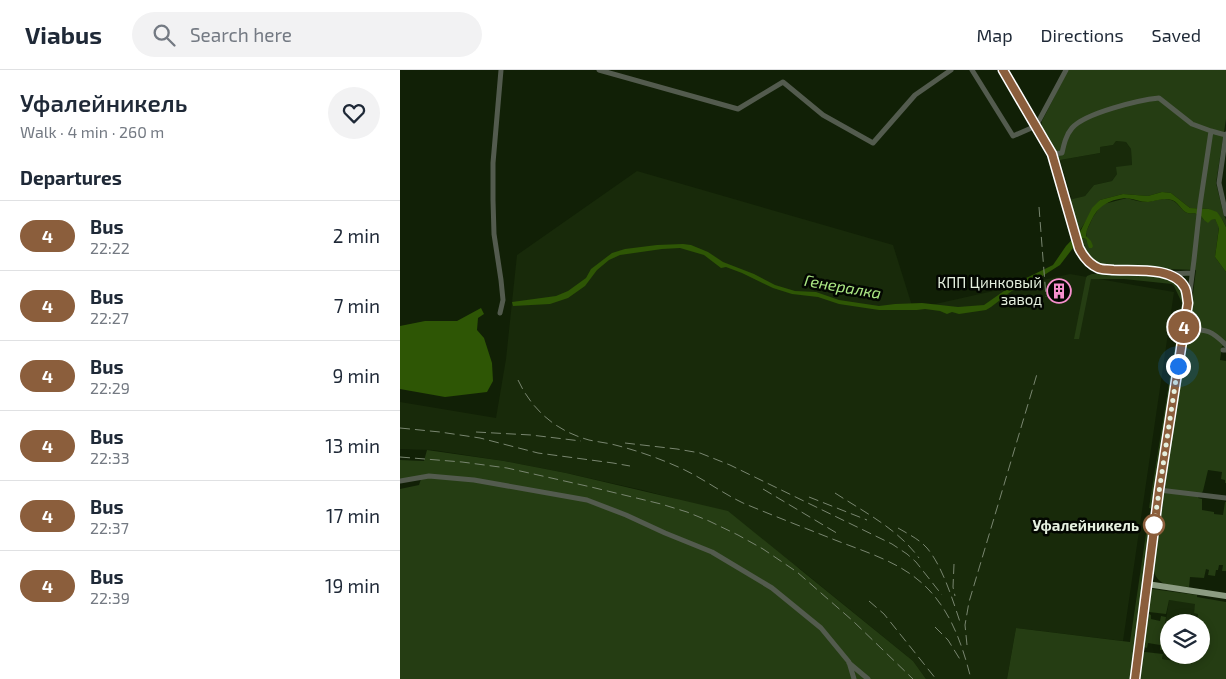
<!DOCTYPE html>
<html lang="en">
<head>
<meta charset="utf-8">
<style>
  :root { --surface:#fff; --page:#f2f2f3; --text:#1f2937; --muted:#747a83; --line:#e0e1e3 }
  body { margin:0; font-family:"Exo 2",sans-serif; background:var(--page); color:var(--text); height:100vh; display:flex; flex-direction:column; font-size:19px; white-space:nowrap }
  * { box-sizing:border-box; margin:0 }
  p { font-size:16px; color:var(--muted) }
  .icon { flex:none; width:28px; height:28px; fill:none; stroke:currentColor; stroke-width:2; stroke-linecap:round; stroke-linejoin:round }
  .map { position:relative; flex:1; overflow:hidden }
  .sheet { display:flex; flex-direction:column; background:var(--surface); width:400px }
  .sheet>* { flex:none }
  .badge { padding:0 10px; border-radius:16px; font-size:18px; line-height:32px }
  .controls { position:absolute; left:760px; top:544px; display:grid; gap:10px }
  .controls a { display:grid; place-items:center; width:50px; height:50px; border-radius:50%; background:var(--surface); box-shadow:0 2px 8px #0003; font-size:25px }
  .you { position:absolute; width:25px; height:25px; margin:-12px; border:4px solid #fff; border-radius:50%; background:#1a73e8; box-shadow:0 0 0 8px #1a73e833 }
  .map>.badge { position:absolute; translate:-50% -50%; box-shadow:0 0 0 2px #fff }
  h2 { padding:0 20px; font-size:19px; line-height:45px }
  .round { display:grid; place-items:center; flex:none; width:52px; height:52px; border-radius:26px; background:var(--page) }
  .summary { display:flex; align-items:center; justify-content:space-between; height:85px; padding:0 20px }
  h1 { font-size:24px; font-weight:600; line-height:38px }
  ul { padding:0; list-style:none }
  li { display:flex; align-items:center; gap:15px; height:70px; padding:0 20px; border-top:1px solid var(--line) }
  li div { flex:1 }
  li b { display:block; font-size:19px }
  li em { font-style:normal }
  li .badge { min-width:55px; font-weight:700; text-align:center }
  header { display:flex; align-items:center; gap:30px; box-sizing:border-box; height:70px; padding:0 25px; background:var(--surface); border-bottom:1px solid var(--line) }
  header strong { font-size:24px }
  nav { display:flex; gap:28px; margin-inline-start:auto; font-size:18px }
  .search { width:350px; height:45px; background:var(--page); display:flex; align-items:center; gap:12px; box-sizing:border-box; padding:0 18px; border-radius:28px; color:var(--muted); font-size:19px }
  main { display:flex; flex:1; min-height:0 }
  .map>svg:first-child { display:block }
  .built { fill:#182a0a }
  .green { fill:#253d13 }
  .water { fill:#2e5605 }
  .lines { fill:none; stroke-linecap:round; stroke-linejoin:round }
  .minor { stroke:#535b4e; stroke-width:5 }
  .major { stroke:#8c9c82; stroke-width:6 }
  .rail { stroke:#798670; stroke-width:1; stroke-dasharray:10 5; stroke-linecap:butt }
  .line-casing { stroke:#fff; stroke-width:11 }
  .line { stroke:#8b5e3c; stroke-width:8 }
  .walk { stroke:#e5f0df; stroke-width:5; stroke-dasharray:0 9 }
  .stop-dot { fill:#fff; stroke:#8b5e3c; stroke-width:2.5 }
  .labels { text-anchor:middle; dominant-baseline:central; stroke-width:5; stroke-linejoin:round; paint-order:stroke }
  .poi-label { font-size:15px; fill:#e5f0df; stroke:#030701; text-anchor:end }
  .stop-label { font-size:15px; font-weight:bold; fill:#e5f0df; stroke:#030701; text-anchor:end }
  .water-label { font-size:16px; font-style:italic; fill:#abe784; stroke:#030701 }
</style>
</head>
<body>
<header>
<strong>Viabus</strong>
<div class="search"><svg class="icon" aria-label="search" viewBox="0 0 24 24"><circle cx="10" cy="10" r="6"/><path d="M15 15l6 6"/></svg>Search here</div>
<nav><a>Map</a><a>Directions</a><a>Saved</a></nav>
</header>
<main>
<section class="sheet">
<div class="summary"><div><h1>Уфалейникель</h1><p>Walk · 4 min · 260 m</p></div><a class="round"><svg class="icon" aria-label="heart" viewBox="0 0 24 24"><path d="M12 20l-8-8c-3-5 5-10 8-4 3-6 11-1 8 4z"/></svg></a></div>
<h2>Departures</h2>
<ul>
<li><span class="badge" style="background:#8b5e3c;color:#fff">4</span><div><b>Bus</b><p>22:22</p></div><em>2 min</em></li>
<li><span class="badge" style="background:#8b5e3c;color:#fff">4</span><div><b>Bus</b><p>22:27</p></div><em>7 min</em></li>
<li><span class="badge" style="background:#8b5e3c;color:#fff">4</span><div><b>Bus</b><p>22:29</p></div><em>9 min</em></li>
<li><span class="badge" style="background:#8b5e3c;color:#fff">4</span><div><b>Bus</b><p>22:33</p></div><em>13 min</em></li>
<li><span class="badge" style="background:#8b5e3c;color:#fff">4</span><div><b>Bus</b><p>22:37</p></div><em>17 min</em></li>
<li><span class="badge" style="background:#8b5e3c;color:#fff">4</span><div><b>Bus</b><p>22:39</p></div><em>19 min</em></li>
</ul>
</section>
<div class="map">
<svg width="826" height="609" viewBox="0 0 826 609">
  <rect width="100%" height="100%" fill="#112006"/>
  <path class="built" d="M716,71L726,72L731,79L732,95L717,104L712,111L694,115L685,126L672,130L660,90L700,83V77L713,75Z
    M237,101L493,175L513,239L670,204L774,222L723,571L616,558L607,609H526L513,591L400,499L276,429L242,420L166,403L104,391L33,380L0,379V332L96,348L106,289L117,185Z
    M769,530L796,533L794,543H798L797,552H769V585H793L792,589L781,592L762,589L766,562H764Z"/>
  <path class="green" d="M668,0H826V49L816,113L823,142L826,150V157L822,149L809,139L790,138L771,123L762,122L748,126L723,124L700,130L678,163L669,130L685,126L694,115L712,111L717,104L716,97L732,95L731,79L726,72L716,71L713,75L700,77V83L660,90L655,84L643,63L641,58L642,51Z
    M727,128C733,130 740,132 747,132C755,131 763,127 771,130C781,133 782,146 794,143L801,146L804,150L815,149L819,157L815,187L826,202V277L822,276L820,290L826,291V413H825V410L821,409L822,402L808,400L803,421L798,428L802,429V440L814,442V444L823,445L825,432H826V501H822L823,495H819L818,500H816L815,506L808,505L809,500L806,499L804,508L790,507L789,517C770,515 758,518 752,497L759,439L763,438V434L760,433L762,421L791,240L796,200L711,197C693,194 685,189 680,171L683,168L686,169L687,172L686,162L693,147L700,137L704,134Z
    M692,204C709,204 763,202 775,211C785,218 785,228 784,239L753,439L749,438L753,412L782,233L774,216L772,214L724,209H691L679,269H674L686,208L687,206Z
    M27,380L104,391L166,403L328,441L513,591L526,609H0V419L19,415L22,406L0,409V390L24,391Z
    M747,457L752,458L733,609H607L616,558L730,572Z
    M752,519L797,525V527L826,532V609H737L741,583L745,582L763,584L762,589L781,592L786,589H792L793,585H801V552H797L798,544L794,543L795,534L769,530L766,544L749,542L746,539L748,522Z
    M749,544L751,545V549L760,551L761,546L766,547L764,561L766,562L763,580H760V575L748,573L747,578L744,577L742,572L745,547Z"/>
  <path class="water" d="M762,122L771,123L790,138L809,139L817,142L822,149L826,157V202L815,187L819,158L815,149L811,150L808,153L804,150L801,146L794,143C782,146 781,133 772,130C764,127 756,131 748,132C740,132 732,128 725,128C708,130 698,136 691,151C689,156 686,160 686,166L691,171L693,176L692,178H689L686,169L683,168L673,178L660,195L641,207L613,220L591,237L586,240L559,244L552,242L547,244L540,241L525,239L517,240H479L439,234L418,227L392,224L373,218L342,203L326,197L321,198L304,185L280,178L262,179L220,185L209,190L197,200L185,216L168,228L150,234L113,236L112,232L156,226L168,221L186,208L191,199L212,183L225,179L257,175L283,174L291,175L308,182L323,192L354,204L375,215L395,221L416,222L439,230L479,236L495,234L522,233L558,237L584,235L614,214L653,195L666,176L681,160L692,138L700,130L723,124L748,126Z
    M81,238L84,244L78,248L77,260L84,268L92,293L93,311L87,322L45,327L0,319V256L25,251H57Z"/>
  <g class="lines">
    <path class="minor" d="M199,0L338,39L383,12L423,45L473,73L515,25L551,0
      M572,0L613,66L636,56L666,0
      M826,64L819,113L826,144
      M652,84L662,83C664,74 666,65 672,58C685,43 739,30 759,28L792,54L811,61L826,65
      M769,204L792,203
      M789,229L794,190L800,135L811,61
      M100,243L103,230L101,210L94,164L93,130V93L101,0
      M784,258C806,260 810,259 826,275
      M823,280H826
      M0,411L29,406L74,410L187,430L226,445L265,463L312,482L372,518L421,558L449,592L454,609
      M759,420L826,428
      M449,593L468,609"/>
    <path class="major" d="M603,0L652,84L679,178C683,186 689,194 698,198C702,200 708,199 713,200C734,201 774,196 785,218C787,222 787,228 788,233L759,420L735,609
      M747,514L826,526"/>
    <path class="rail" d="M639,137L646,227
      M118,310C132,340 156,361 189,370C198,372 209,373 219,376C238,381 258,388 276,396C300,406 320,422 343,433C374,446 405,458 435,470C468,483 504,493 529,520C552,544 563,577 571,609
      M0,358L40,362L80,368L138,383L213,393L230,396
      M76,362L131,365L181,371
      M225,373L277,379L300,383L330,395L492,474L507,484L516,492L542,525
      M0,387L62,392L107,398L191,417L261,434L287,442L309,451L338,465L363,479L397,502L453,551L513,609
      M363,419L440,465
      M435,423C464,442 498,459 519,488
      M409,427L467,450
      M498,458C508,464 519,469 527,478C543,497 553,531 561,555
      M554,494L553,517L555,526
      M469,531L484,544L536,609
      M535,557L548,570L561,591
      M567,575L565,555L569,532L637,304"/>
  </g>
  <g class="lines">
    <g class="line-casing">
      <path id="line" d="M603,0L652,84L679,178C683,186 689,194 698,198C702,200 708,199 713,200C734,201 774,196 785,218C787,222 787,228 788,233L759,420L735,609"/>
    </g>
    <use href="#line" class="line"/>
    <path class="walk" d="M754,455L778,296"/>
  </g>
  <defs>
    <g id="building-ring" transform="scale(1.25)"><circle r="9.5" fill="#030701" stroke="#f790ce" stroke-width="1.5"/><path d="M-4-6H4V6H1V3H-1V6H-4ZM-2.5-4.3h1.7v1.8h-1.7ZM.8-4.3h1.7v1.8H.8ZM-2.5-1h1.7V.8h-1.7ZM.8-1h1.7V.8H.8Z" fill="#f790ce"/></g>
  </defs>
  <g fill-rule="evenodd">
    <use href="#building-ring" x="659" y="221"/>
  </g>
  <circle class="stop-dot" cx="754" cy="455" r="10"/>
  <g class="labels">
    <g class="poi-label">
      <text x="642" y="212">КПП Цинковый<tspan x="642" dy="17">завод</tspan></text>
    </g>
    <g class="stop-label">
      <text x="739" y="455">Уфалейникель</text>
    </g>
    <g class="water-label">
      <text transform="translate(443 216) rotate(10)">Генералка</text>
    </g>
  </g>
</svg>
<div class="controls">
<a><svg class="icon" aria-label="layers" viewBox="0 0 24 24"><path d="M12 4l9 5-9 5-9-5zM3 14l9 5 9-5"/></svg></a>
</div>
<div class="you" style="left:778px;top:296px"></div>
<b class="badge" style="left:784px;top:257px;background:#8b5e3c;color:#fff">4</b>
</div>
</main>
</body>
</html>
